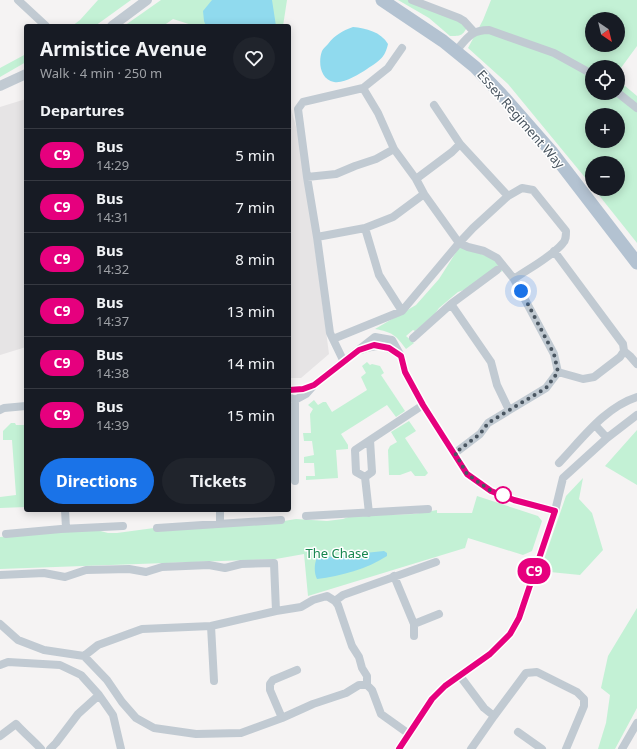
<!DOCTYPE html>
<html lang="en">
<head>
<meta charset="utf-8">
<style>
  :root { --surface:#171b24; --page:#20242c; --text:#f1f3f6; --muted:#9ea1a6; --line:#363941; --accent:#1a73e8 }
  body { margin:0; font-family:"Noto Sans",sans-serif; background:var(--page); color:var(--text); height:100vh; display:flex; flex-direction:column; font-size:15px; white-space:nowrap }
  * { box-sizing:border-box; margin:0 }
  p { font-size:13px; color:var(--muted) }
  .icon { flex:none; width:22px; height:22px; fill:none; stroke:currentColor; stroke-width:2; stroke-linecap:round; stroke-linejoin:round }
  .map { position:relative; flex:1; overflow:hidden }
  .drawer { position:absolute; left:24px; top:24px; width:267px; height:488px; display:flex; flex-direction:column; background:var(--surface); border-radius:4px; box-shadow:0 2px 10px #0003 }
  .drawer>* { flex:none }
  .badge { padding:0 8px; border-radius:13px; font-size:14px; line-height:26px }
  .needle { width:26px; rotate:145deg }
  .buttons { position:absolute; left:585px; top:12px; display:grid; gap:8px }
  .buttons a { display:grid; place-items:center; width:40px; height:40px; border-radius:50%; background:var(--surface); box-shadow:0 2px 10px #0003; font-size:20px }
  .you { position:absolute; width:20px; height:20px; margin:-10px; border:3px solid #fff; border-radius:50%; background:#1a73e8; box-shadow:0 0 0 6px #1a73e833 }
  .map>.badge { position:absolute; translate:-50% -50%; box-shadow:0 0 0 2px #fff }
  h2 { padding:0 16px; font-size:15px; line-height:36px }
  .round { display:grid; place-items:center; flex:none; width:42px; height:42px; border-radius:21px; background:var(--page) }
  .overview { display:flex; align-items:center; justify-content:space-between; height:68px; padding:0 16px }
  h1 { font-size:19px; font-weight:700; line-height:30px }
  .action { display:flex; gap:8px; margin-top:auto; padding:8px 16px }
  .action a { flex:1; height:46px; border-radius:24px; background:var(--accent); color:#fff; font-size:16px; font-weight:700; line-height:46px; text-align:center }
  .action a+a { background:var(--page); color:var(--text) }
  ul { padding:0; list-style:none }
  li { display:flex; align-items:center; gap:12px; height:52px; padding:0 16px; border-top:1px solid var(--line) }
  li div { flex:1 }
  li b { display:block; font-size:15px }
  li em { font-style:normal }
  li .badge { min-width:44px; font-weight:700; text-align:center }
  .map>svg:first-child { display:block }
  .education { fill:#e6e4e5 }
  .green { fill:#c3f1d5; fill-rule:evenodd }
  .water { fill:#90daee }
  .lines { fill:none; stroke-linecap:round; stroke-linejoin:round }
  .minor { stroke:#c1cad2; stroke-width:8 }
  .tertiary { stroke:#c1cad2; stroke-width:10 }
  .primary { stroke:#b3c2d1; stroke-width:13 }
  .line-casing { stroke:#fff; stroke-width:9 }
  .line { stroke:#e6007e; stroke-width:6 }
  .walk { stroke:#4a5661; stroke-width:4; stroke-dasharray:0 7.2 }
  .stop-dot { fill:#fff; stroke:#e6007e; stroke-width:2 }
  .labels { text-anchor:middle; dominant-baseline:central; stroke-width:3; stroke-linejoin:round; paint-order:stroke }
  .street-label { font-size:13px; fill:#4a5661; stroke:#fff }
  .park-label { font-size:13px; fill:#17864f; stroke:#fff }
</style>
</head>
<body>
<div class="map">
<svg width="637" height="749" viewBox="0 0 637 749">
  <rect width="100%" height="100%" fill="#f5f3f3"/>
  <path class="education" d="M26,99V347L0,355V107Z
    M289,101L302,149L329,354L301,378H289Z"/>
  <path class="green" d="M98,0H131L95,26H72L80,20Z
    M161,0H287L283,26H195L173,19L163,26H124Z
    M398,0H415L468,25C463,36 461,36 450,36L429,18Z
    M491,0H637V46L618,72V67H592V93H618V80L637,96V243L594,189H618V163H592V186L508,84L468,48L483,20ZM592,19H618V45H592ZM592,115H618V141H592Z
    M26,54V62L0,77V68Z
    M460,246L494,259L504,269L501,272L497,266L467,289L458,292L439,308L434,315L415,331L413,330L406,336L414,343L406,349C396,335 392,332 375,329L416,305L439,279Z
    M367,362L370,365L372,364L380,366L384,373L381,375L405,411L396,417L387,405L341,434L348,445V449L336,450L338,478L306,480V476H315L314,463H304V457L314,455L312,441H304L303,433H311L310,414L313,409L308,405L314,400L318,405L323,402H326L332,412L367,390L361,377L366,373L362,366Z
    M409,421L416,431L405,438L428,473L425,476H415L411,471L400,475H389L388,450L390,446L397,442L391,432Z
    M11,423H15L16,425H26V507L0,508V497L16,495L12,440H3V431Z
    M637,430V485L605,466Z
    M583,478L579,499L592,513L603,550L580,575L540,571L566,496Z
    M477,496L538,516L542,521L532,551L523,555L468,538L465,548L308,596L304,554L276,559L0,569V537L93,529L108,533H117L154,528L278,522L296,519L327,521L343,519L351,516L414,514L437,510V513H472Z
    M637,608V708L615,749H598L606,723L610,695L601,688L608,656Z"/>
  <path class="water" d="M212,0H272L276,26H206L204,21L203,11Z
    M353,27C366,28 381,32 388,44C385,58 379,61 367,69C359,74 344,84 334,82C320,79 318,62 322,51C323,49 326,46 328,44C335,35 342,31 353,27Z
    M384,551L387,553V556C367,569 341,576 317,579C314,574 314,563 317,558Z"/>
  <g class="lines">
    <path class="minor" d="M18,0L46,26
      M412,0L459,18L464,21L474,32
      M456,51C467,38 471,30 489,30L554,53L592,74
      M363,88L378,113L394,149L416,179L424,194
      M618,93L637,108
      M434,105L460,144
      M307,177L336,174L355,166L376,159L394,149
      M416,179L452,152L460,144L508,196
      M365,228L379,275L402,311
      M317,237L307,177L298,109L303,102L363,88L388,68L402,48
      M554,251L623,344L624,351L620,357L594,377L583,379L558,372
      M451,304L491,362L497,385L509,410
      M413,338L451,304L497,270
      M333,339L402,311L459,243L473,228L508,196L522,188L533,190L566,231C566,236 566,240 563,243C553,256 528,269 514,279
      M361,350C378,344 384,344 399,355
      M624,351L630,356L637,364
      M344,362L330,333L317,237L365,228L393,217L424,194L459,243L468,247L484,251L497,258L514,279L554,354L558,372L546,388L488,423L480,434L455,453
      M289,390L303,389L314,385
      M289,397L295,400L306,394L314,385L375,337L392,340L401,356L405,372L423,405L467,474L491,491L514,500L555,511
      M0,410L4,408L26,406
      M595,425L607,438
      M559,463C582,439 605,407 637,397
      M365,477L372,472L370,440L423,405
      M295,481V400
      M65,510L66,528
      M220,510V523
      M369,513L365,477L356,472L355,450L370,440
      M306,516L428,509
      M157,528L281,520
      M6,534L61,529L123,526
      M0,575L44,573L65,577L86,570L129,569L146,572L162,567L209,565L225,568L241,564L274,563L276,611
      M394,576L414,624L439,614
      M335,601L343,595L436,562
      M0,624L18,640L44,650L84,656L107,680L122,702L136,718L154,728L196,734L241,733L282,718L313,704L346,693L359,685H367L372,690L381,714L409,734
      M414,624V636
      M211,626L214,681
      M84,656L98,645L142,629L211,626L276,611L301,607L313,600L327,596L335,601L338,605L352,646L359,657L362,668L367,676V685
      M0,665L8,662L60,665L81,675L99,695L113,715L121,749
      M460,676L484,708L494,716L471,749
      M494,716L526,673L537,672L577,692L584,699V706L566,749
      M282,718L270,690V684L273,680L297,670
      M518,732L542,749
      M0,736L16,724C24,733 33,740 41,749
      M50,749L56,743L78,714L99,695
      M399,749L432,699L445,686L490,654L510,634L519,617L555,511L563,478L607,438L637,415
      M622,749L637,723"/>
    <path class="tertiary" d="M112,26L147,0
      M0,86L26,74"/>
    <path class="primary" d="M382,0L443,41L475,67L501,94L551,151L637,263"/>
  </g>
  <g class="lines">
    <g class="line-casing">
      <path id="line" d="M289,390L303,389L314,385L359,350L374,345L389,348L401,356L405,372L423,405L467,474L491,491L514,500L555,511L519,618L510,634L490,654L445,686L432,699L399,749"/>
    </g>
    <use href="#line" class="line"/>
    <path class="walk" d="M503,495L491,491L467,474L455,453L480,434L488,423L546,388L558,372L554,354L521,291"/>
  </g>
  <circle class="stop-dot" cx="503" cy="495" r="8"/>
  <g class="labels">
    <g class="street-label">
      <text transform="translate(521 119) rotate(49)">Essex Regiment Way</text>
    </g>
    <g class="park-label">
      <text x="337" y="553">The Chase</text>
    </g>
  </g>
</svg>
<div class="buttons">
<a><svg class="needle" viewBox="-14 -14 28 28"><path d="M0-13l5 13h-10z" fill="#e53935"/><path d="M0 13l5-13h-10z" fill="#9ea1a6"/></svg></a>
<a><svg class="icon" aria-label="locate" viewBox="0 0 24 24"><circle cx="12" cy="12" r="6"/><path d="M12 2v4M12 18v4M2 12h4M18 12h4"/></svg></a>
<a>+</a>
<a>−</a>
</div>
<div class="you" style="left:521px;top:291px"></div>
<b class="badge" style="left:534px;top:571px;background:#e6007e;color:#fff">C9</b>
<section class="drawer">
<div class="overview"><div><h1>Armistice Avenue</h1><p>Walk · 4 min · 250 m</p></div><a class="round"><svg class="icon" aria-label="heart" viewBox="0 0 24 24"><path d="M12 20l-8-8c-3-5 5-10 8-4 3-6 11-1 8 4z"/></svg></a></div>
<h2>Departures</h2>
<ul>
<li><span class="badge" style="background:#e6007e;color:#fff">C9</span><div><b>Bus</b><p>14:29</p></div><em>5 min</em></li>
<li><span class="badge" style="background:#e6007e;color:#fff">C9</span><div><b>Bus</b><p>14:31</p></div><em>7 min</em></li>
<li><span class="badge" style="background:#e6007e;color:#fff">C9</span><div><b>Bus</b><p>14:32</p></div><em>8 min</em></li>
<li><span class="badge" style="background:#e6007e;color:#fff">C9</span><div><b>Bus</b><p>14:37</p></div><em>13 min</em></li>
<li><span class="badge" style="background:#e6007e;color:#fff">C9</span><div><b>Bus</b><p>14:38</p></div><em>14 min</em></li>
<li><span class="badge" style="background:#e6007e;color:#fff">C9</span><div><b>Bus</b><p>14:39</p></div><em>15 min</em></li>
</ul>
<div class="action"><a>Directions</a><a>Tickets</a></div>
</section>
</div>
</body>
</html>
